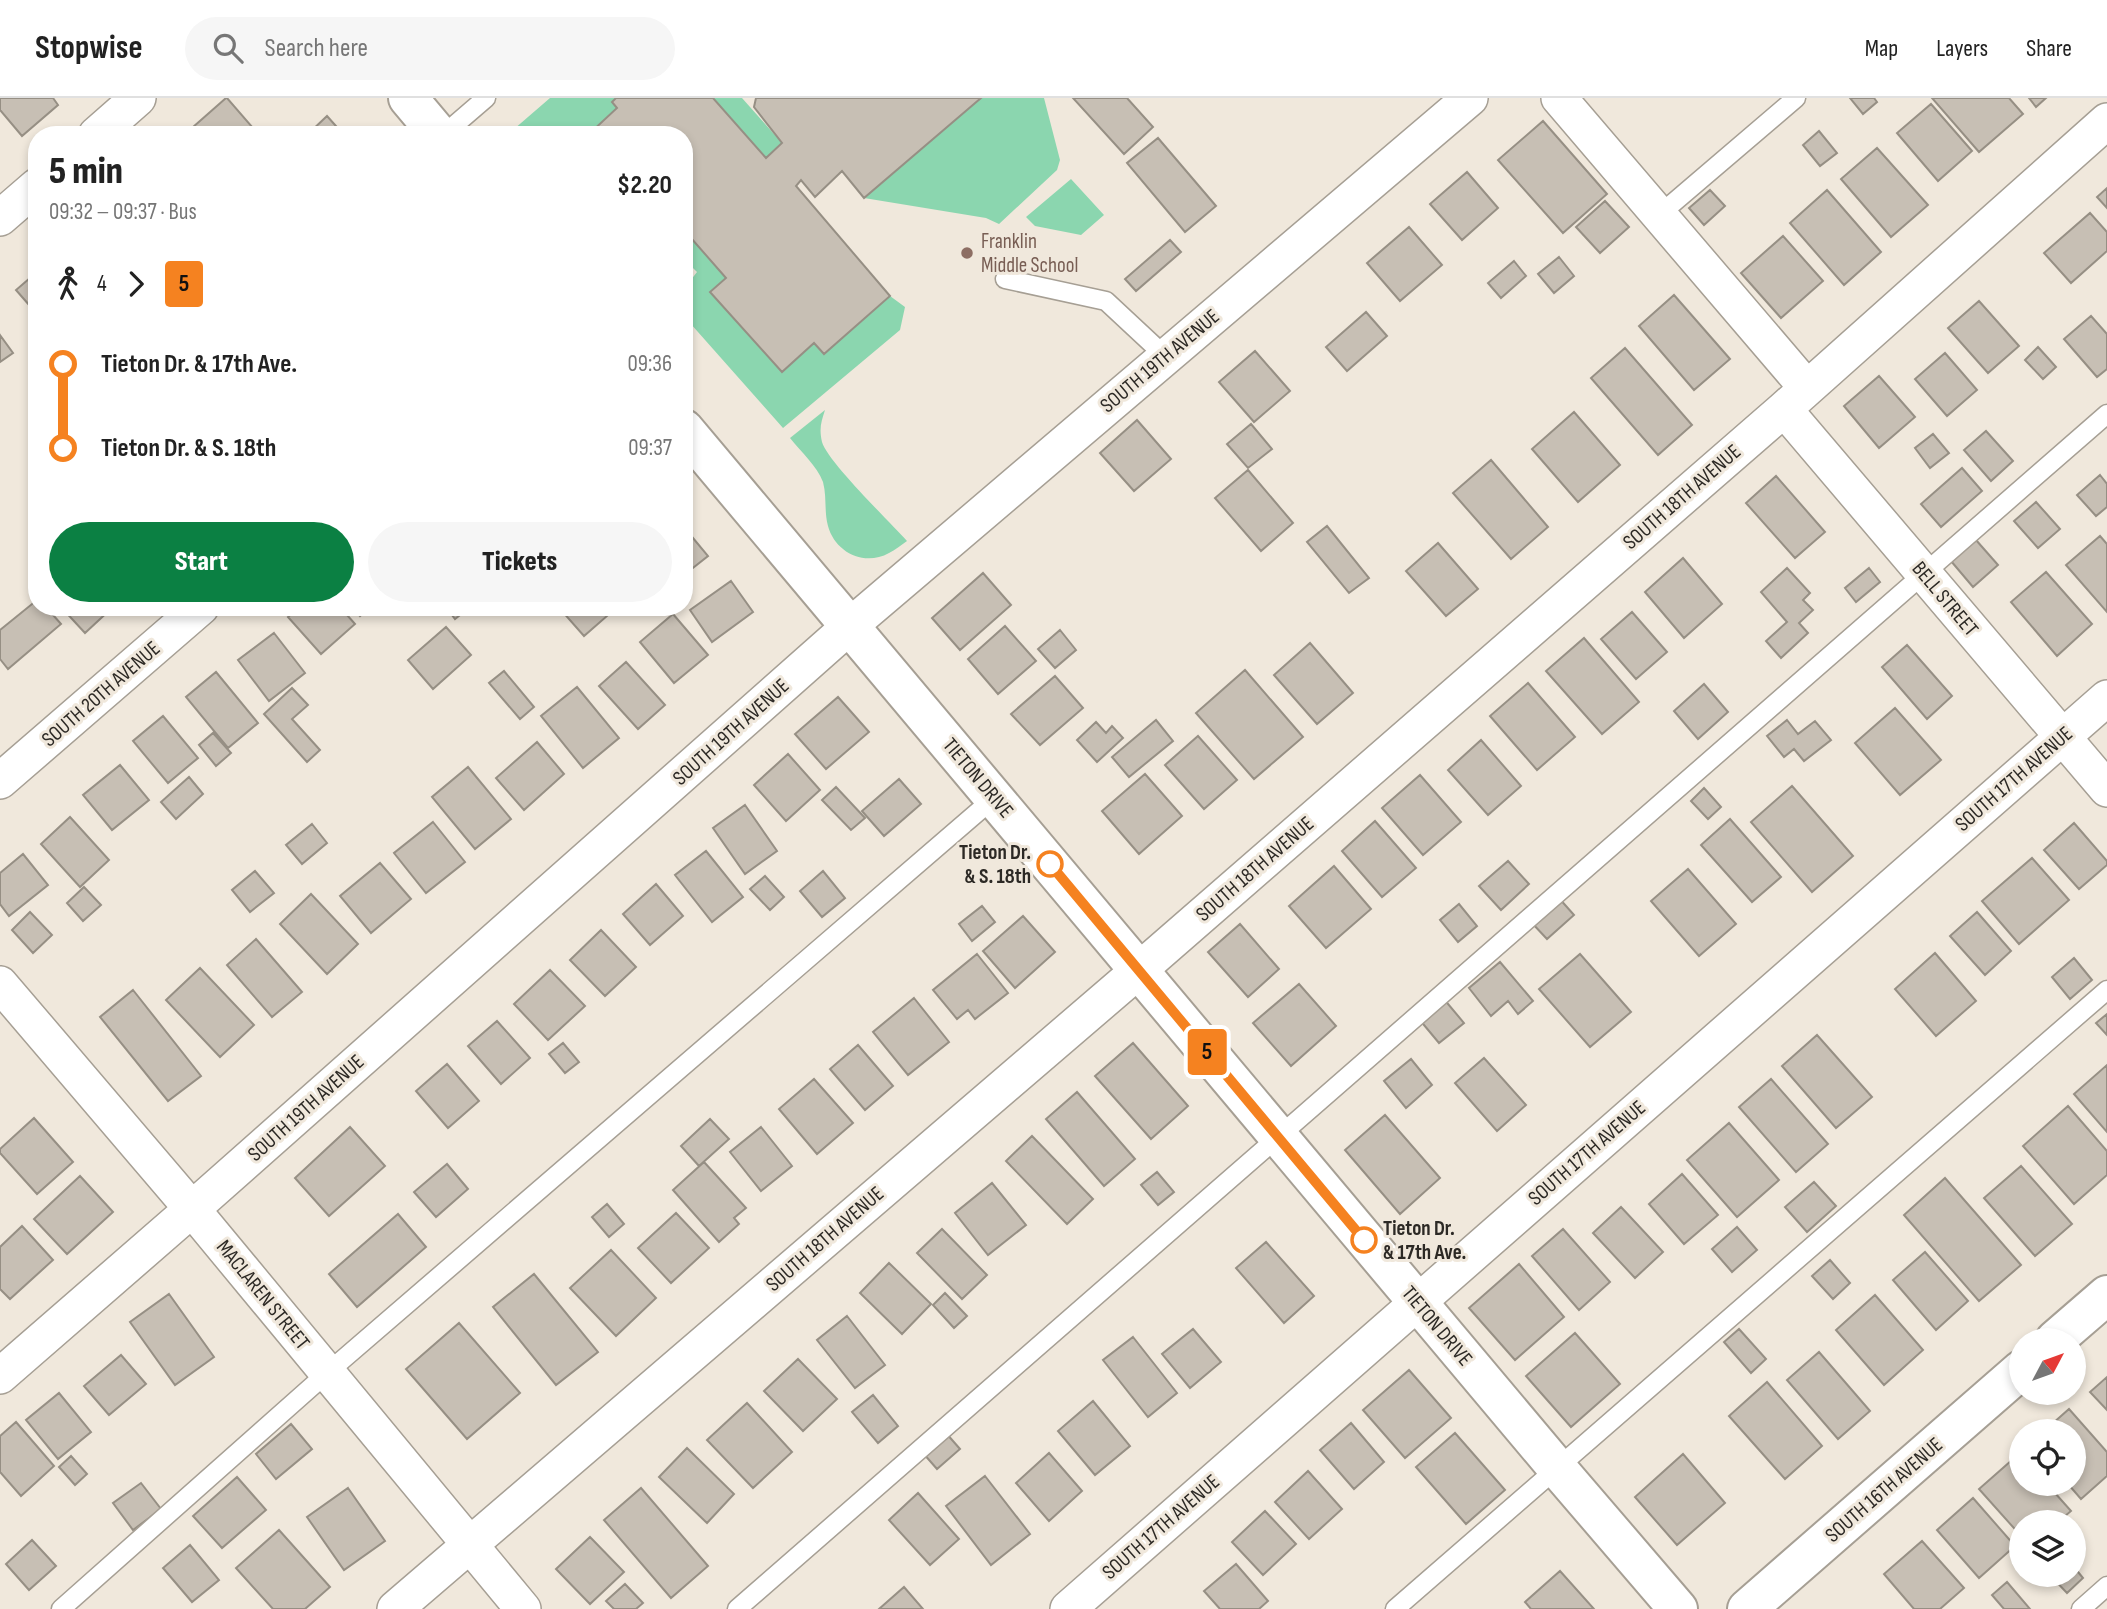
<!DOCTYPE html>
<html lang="en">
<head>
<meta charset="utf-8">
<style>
  :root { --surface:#fff; --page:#f6f6f6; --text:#222; --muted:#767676; --line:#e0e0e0; --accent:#0b8043 }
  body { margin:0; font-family:"Sofia Sans Condensed",sans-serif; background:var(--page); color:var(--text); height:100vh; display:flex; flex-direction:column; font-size:26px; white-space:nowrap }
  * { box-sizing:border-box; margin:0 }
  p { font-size:23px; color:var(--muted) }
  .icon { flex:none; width:38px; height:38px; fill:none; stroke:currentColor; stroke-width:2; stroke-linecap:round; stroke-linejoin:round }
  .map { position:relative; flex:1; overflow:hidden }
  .sheet { position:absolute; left:28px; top:28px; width:665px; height:490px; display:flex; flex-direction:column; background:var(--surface); border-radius:28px; box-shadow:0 4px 10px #0003 }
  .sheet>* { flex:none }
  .badge { padding:0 14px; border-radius:5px; font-size:24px; line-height:46px }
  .needle { width:46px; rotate:49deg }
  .buttons { position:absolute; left:2009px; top:1230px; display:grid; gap:14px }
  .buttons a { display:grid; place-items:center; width:77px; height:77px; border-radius:50%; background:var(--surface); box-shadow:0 4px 10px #0003; font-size:35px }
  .map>.badge { position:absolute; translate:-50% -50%; box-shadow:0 0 0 4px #fff }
  .legs { display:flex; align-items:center; gap:10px; height:77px; padding:0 21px; font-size:23px }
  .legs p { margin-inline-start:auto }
  .headline { display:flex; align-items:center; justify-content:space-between; height:119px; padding:0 21px }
  h1 { font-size:38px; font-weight:800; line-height:52px }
  .action { display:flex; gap:14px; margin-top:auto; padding:14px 21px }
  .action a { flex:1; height:80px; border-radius:42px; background:var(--accent); color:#fff; font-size:28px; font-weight:800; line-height:80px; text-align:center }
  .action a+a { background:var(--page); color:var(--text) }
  ul { padding:0 21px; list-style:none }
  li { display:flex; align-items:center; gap:24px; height:84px; font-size:26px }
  li i { display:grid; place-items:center; width:10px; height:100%; margin:0 9px; background:currentColor }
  li i::after { content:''; width:18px; height:18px; margin:-9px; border:5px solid; border-radius:50%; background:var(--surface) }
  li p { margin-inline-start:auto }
  li:first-child i { background:linear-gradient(#0000 50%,currentColor 0) }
  li:last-child i { background:linear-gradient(currentColor 50%,#0000 0) }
  header { display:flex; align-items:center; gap:42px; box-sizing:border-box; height:98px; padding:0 35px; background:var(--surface); border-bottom:2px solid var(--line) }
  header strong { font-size:33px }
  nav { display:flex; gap:38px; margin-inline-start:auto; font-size:24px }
  .search { width:490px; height:63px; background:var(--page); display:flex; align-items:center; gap:18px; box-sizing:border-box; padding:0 24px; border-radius:38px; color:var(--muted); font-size:26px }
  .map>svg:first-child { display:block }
  .green { fill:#8bd6af }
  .building { fill:#c7bfb4; stroke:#968f84; stroke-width:2 }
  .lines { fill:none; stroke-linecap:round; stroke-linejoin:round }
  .service-casing { stroke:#a69f94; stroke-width:21 }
  .minor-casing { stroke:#a69f94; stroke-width:38 }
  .secondary-casing { stroke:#a69f94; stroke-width:42 }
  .primary-casing { stroke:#a69f94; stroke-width:42 }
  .service { stroke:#fff; stroke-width:18 }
  .minor { stroke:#fff; stroke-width:35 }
  .secondary { stroke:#fff; stroke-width:38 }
  .primary { stroke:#fff; stroke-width:38 }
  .line-1-casing { stroke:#fff; stroke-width:16 }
  .line-1 { stroke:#f58220; stroke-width:10 }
  .education-dot { fill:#8d6e63; stroke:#f0e8dc; stroke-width:2.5 }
  .stop-1-dot { fill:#fff; stroke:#f58220; stroke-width:3.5 }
  .labels { text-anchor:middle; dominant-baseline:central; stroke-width:6; stroke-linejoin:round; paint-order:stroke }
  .education-label { font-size:21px; fill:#785e54; stroke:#f0e8dc; text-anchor:start }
  .street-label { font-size:21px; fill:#2c2925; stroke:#f0e8dc }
  .stop-label { font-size:21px; font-weight:bold; fill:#2c2925; stroke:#f0e8dc; text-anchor:end }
</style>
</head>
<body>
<header>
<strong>Stopwise</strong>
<div class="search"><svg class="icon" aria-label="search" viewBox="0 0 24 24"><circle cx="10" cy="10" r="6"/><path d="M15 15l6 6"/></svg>Search here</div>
<nav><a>Map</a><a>Layers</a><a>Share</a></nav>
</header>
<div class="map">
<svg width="2107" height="1511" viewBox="0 0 2107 1511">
  <rect width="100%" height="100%" fill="#f0e8dc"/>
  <path class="green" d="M550,0H616L612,4L617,10L588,37H507Z
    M713,0H742L782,45L766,60Z
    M979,0H1044L1060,62L1057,72L999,126L986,120L864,100Z
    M1071,81L1104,117L1081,137L1035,128L1026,119Z
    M684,132L726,180L711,194L782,274L814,245L824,256L890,198L905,209L900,232L783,330L690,225L687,187L697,174L684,161Z
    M825,312C821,324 819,331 822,344C828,364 889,423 907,443C901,447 895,452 889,455C864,469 835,454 828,428C824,414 827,399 823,384C817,368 801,354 790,340Z"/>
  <path class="building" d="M0,0H53L58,7L22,38L0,12Z
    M227,0L259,37H184L226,0Z
    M616,0H713L766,60L782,45L754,9L756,0H981L864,100L842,73L815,99L801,82L796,88L890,198L824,256L814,245L782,274L710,194L726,180L684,132V37H588L617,10L612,4Z
    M1073,0H1127L1153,29L1124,56Z
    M1850,0H1874L1877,4L1863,16Z
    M1932,0H2009L2023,16L1979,54Z
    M2029,0H2046L2036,9Z
    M1931,6L1972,53L1938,83L1897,35Z
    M327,18L344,37H307Z
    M1543,23L1607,96L1563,135L1498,62Z
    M1819,33L1837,55L1820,68L1803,47Z
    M1158,40L1216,108L1185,134L1127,65Z
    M1877,50L1928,107L1891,139L1841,81Z
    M1467,74L1498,110L1462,142L1430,106Z
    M2107,90V110L2097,99Z
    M1710,92L1725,108L1704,127L1689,110Z
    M1827,92L1881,154L1844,187L1790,125Z
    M1605,103L1629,129L1600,155L1576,129Z
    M2090,115L2107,134V153L2071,185L2044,155Z
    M1409,129L1442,167L1400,203L1367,165Z
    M1783,138L1823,183L1781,220L1741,175Z
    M1170,142L1181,154L1136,193L1125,181Z
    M1559,159L1574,178L1554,195L1538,176Z
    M1514,163L1526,178L1501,200L1488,185Z
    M37,174V216L16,192Z
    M1674,197L1730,261L1694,292L1639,228Z
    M1979,203L2019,248L1988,275L1948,230Z
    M1366,214L1387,238L1347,273L1326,249Z
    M2091,218L2107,236V271L2097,279L2064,241Z
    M0,237L13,255L0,264Z
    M2038,249L2056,269L2043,281L2025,262Z
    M1625,250L1692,327L1658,357L1591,280Z
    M1255,253L1290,293L1254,324L1219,284Z
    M1945,255L1977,292L1947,318L1915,281Z
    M1879,278L1915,319L1879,350L1844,308Z
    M1574,314L1620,367L1578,404L1532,351Z
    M1137,322L1171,361L1134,393L1100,355Z
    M1251,326L1272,351L1248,370L1227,346Z
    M1986,333L2013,363L1991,383L1964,352Z
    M1933,336L1949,355L1930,370L1915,350Z
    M1491,362L1548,429L1511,461L1453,395Z
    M1962,370L1982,393L1941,429L1921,406Z
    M1248,372L1293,425L1261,453L1215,400Z
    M2100,377L2107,386V409L2096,418L2077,397Z
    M1776,378L1825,434L1795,460L1746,405Z
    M2036,404L2060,431L2038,450L2014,423Z
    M1327,428L1369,480L1349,495L1307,444Z
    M688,434L708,458L684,477V437Z
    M2100,438L2107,446V514L2066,467Z
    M1976,442L1998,467L1973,489L1951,463Z
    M1438,445L1478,491L1446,518L1406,473Z
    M1683,460L1722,506L1684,540L1645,494Z
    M1787,470L1810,495L1803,502L1813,512L1799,525L1808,535L1781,560L1766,543L1787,524L1761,494Z
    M1869,470L1880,484L1856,504L1845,490Z
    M2046,474L2092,526L2057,558L2011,504Z
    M983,475L1011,507L960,552L932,520Z
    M731,483L753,514L712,544L690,512Z
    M37,502V509H46L61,526L8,571L0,561V532Z
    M61,509H113L85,535Z
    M299,509H340L355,526L321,556L288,519Z
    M352,509H370L360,518Z
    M446,509H470L455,521Z
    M563,509H599L607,518L584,538L561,512Z
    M1632,514L1667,554L1636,581L1601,541Z
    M673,516L708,557L674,585L640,544Z
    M1005,528L1036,563L998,596L968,561Z
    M446,529L471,557L433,591L408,562Z
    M1060,532L1076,552L1055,570L1038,551Z
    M274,535L305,575L269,603L238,562Z
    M1584,540L1639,604L1602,636L1546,573Z
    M1310,545L1353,595L1317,626L1274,577Z
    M1907,547L1952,598L1927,621L1882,569Z
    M626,564L665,607L638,631L599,588Z
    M1245,572L1303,639L1254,681L1196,615Z
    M504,573L534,609L520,621L489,585Z
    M216,574L258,625L228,650L186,599Z
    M1055,578L1083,610L1040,647L1011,616Z
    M1528,585L1575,639L1537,672L1490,618Z
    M1704,586L1728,614L1698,641L1674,613Z
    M577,589L619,640L583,670L541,618Z
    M292,590L308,607L292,621L320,652L307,664L264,616Z
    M838,599L869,634L826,671L795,636Z
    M1895,610L1941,662L1900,697L1855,645Z
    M163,618L198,660L168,685L133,643Z
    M1156,622L1173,643L1129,679L1112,659Z
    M1787,622L1798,636L1815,623L1831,642L1804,663L1794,651L1784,659L1767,638Z
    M1096,624L1106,635L1112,628L1123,640L1097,664L1077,642Z
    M213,635L231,655L216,668L199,647Z
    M1198,638L1237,682L1204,711L1165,667Z
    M1481,642L1521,688L1488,717L1448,672Z
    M537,644L564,676L524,712L496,680Z
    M788,656L820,692L786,723L754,687Z
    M120,667L149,702L112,732L83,697Z
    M468,669L511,721L475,751L432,699Z
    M1145,676L1182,718L1139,756L1102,713Z
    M1420,677L1461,724L1423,757L1382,710Z
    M189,679L203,696L176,721L161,704Z
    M899,681L921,706L884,738L862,713Z
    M1792,688L1853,758L1812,794L1751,724Z
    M836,689L865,720L851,732L822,702Z
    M1704,690L1721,709L1708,721L1691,703Z
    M745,707L777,753L745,776L713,730Z
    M70,719L109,762L80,789L41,746Z
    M1730,721L1781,779L1752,804L1701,747Z
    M1375,723L1416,770L1382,799L1342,753Z
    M433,724L465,764L426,795L394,755Z
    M2074,725L2107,763V767L2079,791L2044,752Z
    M312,726L327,745L302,766L286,747Z
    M706,753L743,799L712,824L675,777Z
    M23,756L48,787L9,818L0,806V775Z
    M2032,760L2069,802L2019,846L1982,803Z
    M1508,763L1529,786L1501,812L1479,788Z
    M380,765L411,801L371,835L340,798Z
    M1334,768L1371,811L1326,850L1289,808Z
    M1688,771L1736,826L1699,858L1651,803Z
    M255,773L274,795L250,814L232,792Z
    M823,773L845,800L822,819L800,793Z
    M765,778L784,799L770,812L750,791Z
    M656,786L683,818L650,847L623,816Z
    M84,789L101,807L83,823L67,805Z
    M311,796L358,846L327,876L280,826Z
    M1558,799L1574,817L1547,841L1531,824Z
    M1459,806L1477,828L1458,844L1440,822Z
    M982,808L995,824L972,843L959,826Z
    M30,814L52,837L33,855L12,832Z
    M1977,814L2011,853L1985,877L1950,838Z
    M1023,818L1055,854L1015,890L983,853Z
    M1240,826L1279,871L1248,899L1208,854Z
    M601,832L636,869L605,898L570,862Z
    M256,841L302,894L272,919L227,867Z
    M1935,855L1976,903L1936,938L1895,891Z
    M977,856L1008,895L975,921L968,912L957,921L933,892Z
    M1580,856L1631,914L1590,949L1539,891Z
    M2074,860L2092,882L2070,901L2052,879Z
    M1500,864L1533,903L1518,916L1508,903L1491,918L1469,890Z
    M200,870L254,927L220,959L166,902Z
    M550,872L585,908L548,942L514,906Z
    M1299,886L1336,928L1291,968L1253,925Z
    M133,892L201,978L168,1003L100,919Z
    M914,900L949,944L908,977L873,934Z
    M1443,900L1464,925L1439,945L1419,921Z
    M2107,916V937L2096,925Z
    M497,923L530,960L501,986L468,948Z
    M1817,937L1872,999L1836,1030L1782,968Z
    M563,945L579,964L565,975L549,956Z
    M1133,945L1188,1008L1151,1041L1095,978Z
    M858,947L893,988L865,1012L830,971Z
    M1484,960L1526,1007L1497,1033L1455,985Z
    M1411,961L1432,987L1406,1010L1384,983Z
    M447,966L479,1003L448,1030L416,993Z
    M2107,967V1034L2074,996Z
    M814,981L853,1025L817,1056L779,1011Z
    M1771,981L1828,1046L1796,1074L1739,1009Z
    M1077,994L1135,1061L1104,1088L1046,1021Z
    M2068,1008L2107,1053V1077L2074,1106L2023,1048Z
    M1385,1017L1440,1080L1400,1116L1345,1052Z
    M34,1020L73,1064L37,1096L0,1055V1051Z
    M710,1021L729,1041L699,1068L681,1048Z
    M1729,1025L1779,1082L1737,1119L1687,1062Z
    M350,1029L385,1068L329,1118L295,1080Z
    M761,1029L792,1068L761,1093L730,1054Z
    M1032,1038L1093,1101L1067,1126L1006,1063Z
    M704,1064L746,1110L734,1120L739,1126L719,1144L673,1092Z
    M447,1066L468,1091L436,1119L414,1094Z
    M2021,1068L2072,1126L2035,1158L1984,1100Z
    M1157,1074L1174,1094L1158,1107L1141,1087Z
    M1682,1076L1718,1117L1684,1146L1649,1106Z
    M80,1078L113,1114L67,1156L34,1121Z
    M1945,1080L2021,1167L1979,1203L1904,1117Z
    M1814,1084L1836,1108L1807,1134L1785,1109Z
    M992,1085L1026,1127L988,1157L955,1115Z
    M607,1106L624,1126L609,1139L592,1119Z
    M1621,1109L1663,1154L1635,1180L1593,1135Z
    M676,1115L709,1150L671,1185L638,1150Z
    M398,1116L426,1149L357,1209L329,1176Z
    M22,1128L53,1162L10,1201L0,1191V1149Z
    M1737,1129L1757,1152L1732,1174L1712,1151Z
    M942,1131L987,1177L962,1201L917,1155Z
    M1563,1131L1610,1184L1579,1212L1532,1158Z
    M1266,1144L1314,1198L1284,1225L1236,1170Z
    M611,1152L656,1200L616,1238L570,1190Z
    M1925,1154L1968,1203L1936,1232L1893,1182Z
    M1830,1162L1850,1185L1833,1201L1812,1178Z
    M889,1165L931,1206L902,1236L860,1195Z
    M1519,1166L1564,1219L1515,1262L1469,1210Z
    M534,1176L598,1254L556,1287L493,1209Z
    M945,1195L967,1218L954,1230L933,1207Z
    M169,1196L214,1259L175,1287L130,1224Z
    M1875,1197L1923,1252L1884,1287L1836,1232Z
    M847,1218L885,1267L855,1290L817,1242Z
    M459,1225L520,1295L467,1341L406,1271Z
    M1193,1231L1221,1264L1190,1290L1162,1256Z
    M1739,1231L1766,1261L1751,1275L1724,1244Z
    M1575,1235L1620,1286L1571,1329L1526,1278Z
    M1133,1239L1177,1295L1148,1319L1103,1262Z
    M1819,1254L1870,1313L1838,1341L1787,1282Z
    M121,1257L146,1286L109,1317L84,1288Z
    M798,1261L837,1301L803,1333L764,1293Z
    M1409,1272L1451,1320L1405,1360L1363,1312Z
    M2107,1279V1312L2090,1294Z
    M1767,1284L1822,1348L1785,1381L1729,1318Z
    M59,1295L91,1334L58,1361L26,1322Z
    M873,1297L898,1328L878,1345L852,1314Z
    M1093,1303L1130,1348L1095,1377L1058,1333Z
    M747,1305L792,1354L753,1390L707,1342Z
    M2069,1311L2107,1354V1378L2081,1401L2068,1386H2074V1334H2043Z
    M16,1324L54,1368L21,1398L0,1374V1338Z
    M1351,1325L1384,1364L1354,1391L1320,1352Z
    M291,1326L312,1351L276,1381L256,1356Z
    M946,1335L960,1351L937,1371L923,1355Z
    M1455,1335L1505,1392L1466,1426L1416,1369Z
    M687,1350L734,1396L707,1425L659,1379Z
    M1049,1355L1082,1393L1049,1423L1016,1385Z
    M2020,1355L2021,1386H2047L2071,1413L2058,1424H2021V1438L1979,1391Z
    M1683,1356L1725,1405L1677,1447L1635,1399Z
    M71,1358L87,1376L75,1387L59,1369Z
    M1308,1373L1342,1411L1309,1441L1275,1404Z
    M985,1378L1030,1436L991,1467L946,1408Z
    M237,1379L266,1412L222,1450L193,1418Z
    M141,1385L161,1411L133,1432L113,1405Z
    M348,1390L385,1443L344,1472L307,1419Z
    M641,1390L708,1468L671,1500L604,1422Z
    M918,1395L959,1441L930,1467L889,1422Z
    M1973,1400L2015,1448L1979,1480L1937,1432Z
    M1265,1413L1296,1446L1263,1477L1232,1444Z
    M279,1432L330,1489L305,1511H273L236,1470Z
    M590,1439L624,1474L590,1506L556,1471Z
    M32,1442L56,1468L29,1492L6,1466Z
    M1922,1443L1964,1490L1940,1511H1914L1884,1476Z
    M190,1447L219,1482L192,1504L163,1470Z
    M1236,1466L1268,1503L1259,1511H1220L1204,1493Z
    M2074,1469L2083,1480L2067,1495L2050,1477H2074Z
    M1560,1473L1594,1511H1531L1525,1504Z
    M2007,1484L2030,1511H2004L1992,1497Z
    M625,1486L643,1505L636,1511H614L606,1503Z
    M904,1489L923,1511H879Z"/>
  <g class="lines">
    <g class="service-casing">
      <path id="service" d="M443,37L486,0
        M1659,117L1796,0
        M1005,181L1106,203L1165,258
        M61,1511L327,1275L994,700
        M737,1511L2107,316
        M1395,1511L2107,892
        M2081,1511L2107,1488"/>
    </g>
    <g class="minor-casing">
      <path id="minor" d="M1559,0L1807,290
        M96,37L138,0
        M0,120L37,88
        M1784,311L2107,691
        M0,683L201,509
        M0,886L192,1111L523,1511
        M0,1278L192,1111L851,527L1470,0
        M395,1511L1138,873L1784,311L2107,23
        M1068,1511L2107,600"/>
    </g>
    <g class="secondary-casing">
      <path id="secondary" d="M408,0L439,37
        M684,331L1557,1370L1678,1511"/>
    </g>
    <g class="primary-casing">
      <path id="primary" d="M2055,1242L2107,1197
        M1747,1511L2021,1272"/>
    </g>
    <use href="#service" class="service"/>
    <use href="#minor" class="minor"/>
    <use href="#secondary" class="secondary"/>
    <use href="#primary" class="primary"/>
  </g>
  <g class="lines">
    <g class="line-1-casing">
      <path id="line-1" d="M1050,766L1364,1142"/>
    </g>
    <use href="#line-1" class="line-1"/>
  </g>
  <circle class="education-dot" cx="967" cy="155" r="7"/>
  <g class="stop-1-dot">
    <circle cx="1050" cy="766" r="12"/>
    <circle cx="1364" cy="1142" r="12"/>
  </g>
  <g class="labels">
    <g class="education-label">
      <text x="981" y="143">Franklin<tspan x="981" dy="24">Middle School</tspan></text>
    </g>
    <g class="street-label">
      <text transform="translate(1160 263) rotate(-40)">SOUTH 19TH AVENUE</text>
      <text transform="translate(1682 399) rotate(-41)">SOUTH 18TH AVENUE</text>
      <text transform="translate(1945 501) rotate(50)">BELL STREET</text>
      <text transform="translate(101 596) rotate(-41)">SOUTH 20TH AVENUE</text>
      <text transform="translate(731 634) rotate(-42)">SOUTH 19TH AVENUE</text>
      <text transform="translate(978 680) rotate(50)">TIETON DRIVE</text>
      <text transform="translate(2014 681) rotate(-41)">SOUTH 17TH AVENUE</text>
      <text transform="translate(1255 771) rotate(-41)">SOUTH 18TH AVENUE</text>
      <text transform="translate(306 1010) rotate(-42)">SOUTH 19TH AVENUE</text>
      <text transform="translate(1587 1055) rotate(-41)">SOUTH 17TH AVENUE</text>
      <text transform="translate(825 1141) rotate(-41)">SOUTH 18TH AVENUE</text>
      <text transform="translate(263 1197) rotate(51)">MACLAREN STREET</text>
      <text transform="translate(1437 1228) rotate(50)">TIETON DRIVE</text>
      <text transform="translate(1884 1392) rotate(-41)">SOUTH 16TH AVENUE</text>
      <text transform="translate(1161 1429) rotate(-41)">SOUTH 17TH AVENUE</text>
    </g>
    <g class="stop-label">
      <text x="1031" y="754">Tieton Dr.<tspan x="1031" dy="24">&amp; S. 18th</tspan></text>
      <text x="1383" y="1130" text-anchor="start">Tieton Dr.<tspan x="1383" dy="24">&amp; 17th Ave.</tspan></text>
    </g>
  </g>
</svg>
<div class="buttons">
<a><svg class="needle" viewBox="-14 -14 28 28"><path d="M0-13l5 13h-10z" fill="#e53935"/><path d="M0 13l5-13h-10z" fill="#767676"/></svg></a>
<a><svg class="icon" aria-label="locate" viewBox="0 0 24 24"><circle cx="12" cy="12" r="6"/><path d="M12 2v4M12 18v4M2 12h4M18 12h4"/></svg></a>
<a><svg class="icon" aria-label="layers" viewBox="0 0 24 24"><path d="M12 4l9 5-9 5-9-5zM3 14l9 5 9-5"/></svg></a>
</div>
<b class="badge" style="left:1207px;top:954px;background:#f58220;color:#111">5</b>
<section class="sheet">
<div class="headline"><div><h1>5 min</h1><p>09:32 – 09:37 · Bus</p></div><b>$2.20</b></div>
<div class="legs"><svg class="icon" aria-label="walk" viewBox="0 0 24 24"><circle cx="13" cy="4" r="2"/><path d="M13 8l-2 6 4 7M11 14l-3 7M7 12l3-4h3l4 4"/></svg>4<svg class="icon" aria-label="forward" viewBox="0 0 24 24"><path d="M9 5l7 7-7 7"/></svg><b class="badge" style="background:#f58220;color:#111">5</b></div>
<ul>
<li><i style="color:#f58220"></i><b>Tieton Dr. &amp; 17th Ave.</b><p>09:36</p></li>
<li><i style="color:#f58220"></i><b>Tieton Dr. &amp; S. 18th</b><p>09:37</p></li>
</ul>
<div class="action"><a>Start</a><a>Tickets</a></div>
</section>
</div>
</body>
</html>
